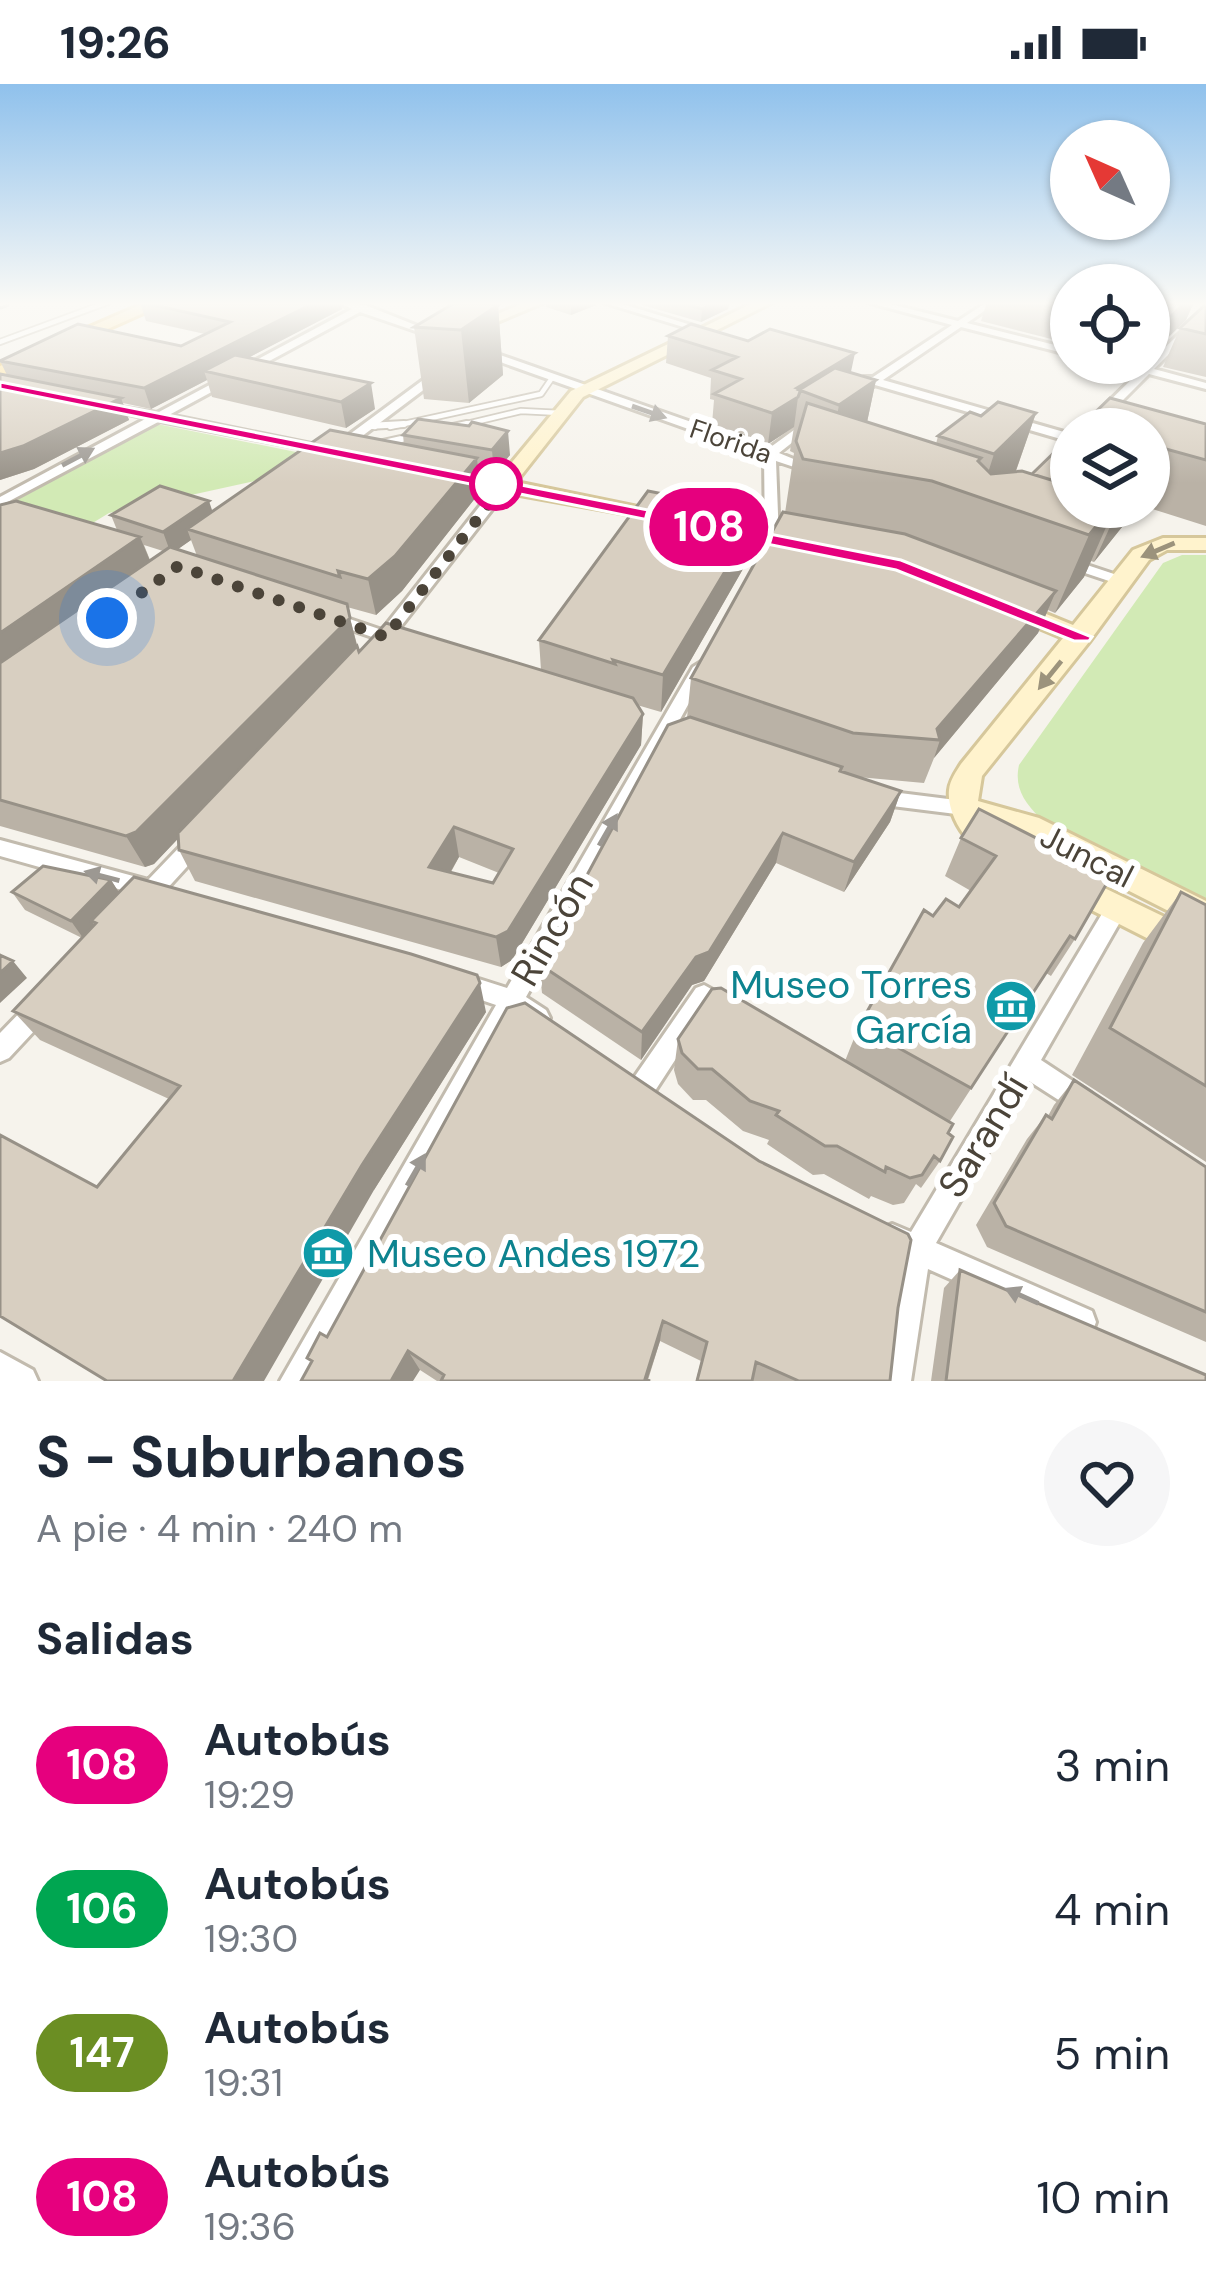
<!DOCTYPE html>
<html lang="es">
<head>
<meta charset="utf-8">
<style>
  :root { --surface:#fff; --page:#f6f6f7; --text:#1f2937; --muted:#747a83 }
  body { margin:0; font-family:"DM Sans",sans-serif; background:var(--page); color:var(--text); height:100vh; display:flex; flex-direction:column; font-size:45px; white-space:nowrap }
  * { box-sizing:border-box; margin:0 }
  p { font-size:39px; color:var(--muted) }
  .icon { flex:none; width:66px; height:66px; fill:none; stroke:currentColor; stroke-width:2; stroke-linecap:round; stroke-linejoin:round }
  .map { position:relative; height:1297px; overflow:hidden }
  .panel { display:flex; flex-direction:column; background:var(--surface); flex:1 }
  .panel>* { flex:none }
  .badge { padding:0 24px; border-radius:39px; font-size:42px; line-height:78px }
  .needle { width:78px; rotate:315deg }
  .fabs { position:absolute; left:1050px; top:36px; display:grid; gap:24px }
  .fabs a { display:grid; place-items:center; width:120px; height:120px; border-radius:50%; background:var(--surface); box-shadow:0 3px 9px #0004; font-size:60px }
  .you { position:absolute; width:60px; height:60px; margin:-30px; border:9px solid #fff; border-radius:50%; background:#1a73e8; box-shadow:0 0 0 18px #1a73e833 }
  .map>.badge { position:absolute; translate:-50% -50%; box-shadow:0 0 0 6px #fff }
  h2 { padding:0 36px; font-size:45px; line-height:108px }
  .round { display:grid; place-items:center; flex:none; width:126px; height:126px; border-radius:63px; background:var(--page) }
  .overview { display:flex; align-items:center; justify-content:space-between; height:204px; padding:0 36px }
  h1 { font-size:57px; font-weight:700; line-height:90px }
  ul { padding:0; list-style:none }
  li { display:flex; align-items:center; gap:36px; height:144px; padding:0 36px }
  li div { flex:1 }
  li b { display:block; font-size:45px }
  li em { font-style:normal }
  li .badge { min-width:132px; font-weight:700; text-align:center }
  .status { display:flex; justify-content:space-between; align-items:center; height:84px; padding:0 60px; background:var(--surface); direction:ltr }
  .status svg { height:33px; fill:currentColor }
  .map>svg:first-child { display:block }
  .green { fill:#d2eab5 }
  .lines { fill:none; stroke-linecap:round; stroke-linejoin:round }
  .lane-far1-casing { stroke:#c2bbae; stroke-width:8 }
  .lane-casing { stroke:#c2bbae; stroke-width:10 }
  .street-casing { stroke:#c2bbae; stroke-width:6 }
  .secondary-casing { stroke:#d6c79b; stroke-width:6 }
  .primary-casing { stroke:#e6c16a; stroke-width:6 }
  .lane-far1 { stroke:#fff; stroke-width:4.5 }
  .lane { stroke:#fff; stroke-width:6 }
  .street { fill:#fff; fill-rule:evenodd }
  .secondary { fill:#fff3cd; fill-rule:evenodd }
  .primary { fill:#ffe39c; fill-rule:evenodd }
  .rail { stroke:#9a9a9a; stroke-width:3; stroke-dasharray:9 9; stroke-linecap:butt }
  .wall { fill:#bab2a6; fill-rule:evenodd }
  .shaded-wall { fill:#979187 }
  .building { fill:#d8cfc1; stroke:#979187; stroke-width:3; fill-rule:evenodd }
  .oneway { fill:#9c9892 }
  .oneway2 { fill:#9c937c }
  .line { fill:#e6007e; stroke:#fff; stroke-width:3 }
  .walk { stroke:#4b4439; stroke-width:12; stroke-dasharray:0 21.6 }
  .stop-dot { fill:#fff; stroke:#e6007e; stroke-width:6 }
  .labels { text-anchor:middle; dominant-baseline:central; stroke-width:12; stroke-linejoin:round; paint-order:stroke }
  .far-street-label { font-size:27px; fill:#4b4439; stroke:#fff }
  .street-label { font-size:33px; fill:#4b4439; stroke:#fff }
  .near-street-label { font-size:39px; fill:#4b4439; stroke:#fff }
  .near-culture-label { font-size:39px; fill:#0d838f; stroke:#fff; text-anchor:end }
</style>
</head>
<body>
<div class="status"><b>19:26</b><svg viewBox="0 0 49 12"><path d="M0 12V9h3v3zM5 12V6h3v6zM10 12V3h3v9zM15 12V0h3v12zM26 1h20v11H26zM47 4h2v5h-2z"/></svg></div>
<div class="map">
<svg width="1206" height="1297" viewBox="0 0 1206 1297">
  <rect width="100%" height="100%" fill="#f6f3ec"/>
  <path class="green" d="M157,340L311,371L278,392L109,429L86,443L13,418Z
    M1182,471H1206V820L1039,733C1024,718 1014,703 1019,681L1163,479Z"/>
  <g class="lines">
    <g class="lane-far1-casing">
      <path id="lane-far1" d="M0,258L108,218
        M368,342L375,343
        M390,343L541,310L552,294
        M454,343L521,327L561,329"/>
    </g>
    <g class="lane-casing">
      <path id="lane" d="M368,342L404,340
        M449,344L467,340
        M379,360L415,352"/>
    </g>
    <g class="street-casing">
      <path id="street" d="M337,218L365,221L438,250L430,252L360,228L169,331L331,364L438,285H446V289L337,371L160,337L0,422V413L147,334L101,324V320L157,329L352,225Z
        M602,218H616L714,248L706,250Z
        M867,218H882L958,237L987,218H997L967,239L1071,265V271L961,243L883,296L1071,350V358L875,301L861,310H853V306L865,298L864,293H873L952,241Z
        M1206,225V233L1154,285L1206,299V305L1149,290L1094,345H1081L1139,288L1112,279L1144,283Z
        M478,266H486L768,365L805,338H813V342L779,369L818,385L812,389L776,377L779,456L770,473H760L758,470L765,456L764,372L478,270Z
        M503,398L509,402L508,405L395,550L407,557L405,561L389,559L380,564L374,563L372,559L375,554L323,536L321,533L329,528L382,546L498,399Z
        M1069,475L1126,494L1128,497L1121,501L1064,482V476Z
        M701,578L709,583L526,913L546,926L550,934L546,942L538,945L516,932L313,1297H280L496,921L452,906L448,899L452,892L460,889L507,904L693,583Z
        M876,706L964,717L971,719L974,724L971,729L964,731L876,720L869,718L866,713L869,708Z
        M199,748L206,750L209,756L206,762L152,821L144,824L136,821L133,815L136,810L0,772V756L148,796L192,750Z
        M1117,815L1125,818L1128,824L1041,976L1091,1009L1095,1018L1091,1027L1082,1031L1029,997L936,1159L1092,1227L1096,1238L1092,1249L1081,1253L928,1185L911,1297H879L901,1172L882,1164L878,1154L882,1144L892,1140L911,1148L1109,818Z
        M704,901L731,916L735,924L731,932L723,935L707,927L651,1013L642,1016L633,1013L629,1004L633,995L696,904Z
        M42,911L50,914L54,922L50,930L9,974L0,978V949L34,914Z
        M0,1268L33,1286L38,1297H0Z"/>
    </g>
    <g class="secondary-casing">
      <path id="secondary" d="M526,218H545L469,250L457,247Z
        M755,218H773L583,313L516,398L672,430V438L503,408L435,390L444,384L498,395L571,307Z
        M1163,454H1206V466H1167L1149,476L1089,558L982,692L978,717L1039,734L1206,817V846L1019,751L995,744L1009,761L1005,769C975,779 946,733 949,706C950,696 956,688 961,680L1063,554L1001,528L997,523L1001,518H1017L1073,541L1133,466Z
        M1065,785L1206,853V884L1054,807L1049,798L1054,789Z"/>
    </g>
    <g class="primary-casing">
      <path id="primary" d="M147,218H168L0,293V282Z"/>
    </g>
    <use href="#lane-far1" class="lane-far1"/>
    <use href="#lane" class="lane"/>
    <use href="#street" class="street"/>
    <use href="#secondary" class="secondary"/>
    <use href="#primary" class="primary"/>
    <path class="rail" d="M0,224L17,218"/>
  </g>
  <path class="wall" d="M140,218H341L342,225L248,274L375,325L346,344L212,313L207,296L151,325L123,319L129,336L34,385L0,396V290L7,291L0,277L181,262L205,250L146,237Z
    M546,218H596V221L571,231L546,223Z
    M642,218H729L728,225L701,238L642,221Z
    M987,218H1071V260L981,237Z
    M1149,218H1194L1186,236L1149,272Z
    M1206,220V293L1163,283L1180,244Z
    M498,221L503,291L469,319L424,315L414,243Z
    M668,252L851,289L876,296L867,338L936,360L938,352L981,332L1036,329L1016,387L1071,423H1138L1094,478L1091,477L1084,493L1055,529L1048,526L1038,549L934,674L924,699L858,693L901,707L890,738L844,808L776,779L704,897L692,901L641,976L542,909L539,880L687,634L691,594L785,429L794,369L790,367L794,343L768,360L712,340L714,316L710,315L711,294L666,279Z
    M418,335L510,371L494,390L478,387L480,408L402,507L376,531L347,523L359,568L541,586L539,556L755,464L661,628L637,621L643,630L641,661L512,876L501,883L195,797L179,766L178,754L154,780L145,783L0,742V421L117,446L111,431L212,427L404,361L403,351ZM191,456L197,472L178,465ZM144,461L163,467L150,476ZM459,773L499,789L493,799L451,788Z
    M1206,340V442L1146,423H1149V345Z
    M979,725L1075,855L1051,892L1046,889L950,1037L940,1077L921,1104L916,1100L904,1119L893,1121L871,1112L869,1115L824,1090L813,1091L767,1060L769,1056L743,1047L706,1016H693L678,1000L674,986L678,955L845,977L859,942L933,832L959,823L971,807L945,792L961,754Z
    M111,796L119,809L486,928L374,1106L97,1103L169,1015L40,956L13,927L82,854L25,826L12,808Z
    M1181,808L1206,821V1078L1072,991L1143,859Z
    M1074,996L1206,1083V1258L987,1163L976,1141L1027,1055L1046,1031L1048,1032L1054,1021Z
    M960,1186L1206,1297H931L944,1204Z
    M898,1224L890,1297H696L701,1277L660,1257L648,1296L650,1297H437L420,1286L311,1278L307,1274L327,1253Z"/>
  <path class="shaded-wall" d="M316,218H341L342,225L217,290L204,287L207,296L151,325L144,304Z
    M571,218H596V221L571,231Z
    M716,218H729L728,225L701,238L702,225Z
    M1186,218H1194L1186,236L1149,272V262L1155,247Z
    M498,221L503,291L469,319L461,246Z
    M855,269L849,297L799,306L794,343L768,360L772,329L797,304Z
    M876,296L863,357L828,379L839,321Z
    M371,299L375,325L346,344L341,318Z
    M121,314L129,336L34,385L0,396V369Z
    M1036,329L1014,392L980,414L994,370Z
    M508,347L510,371L494,390L492,366Z
    M1166,365L1149,402V385Z
    M477,374L480,408L402,507L376,531L368,495Z
    M209,417L216,438L187,445L191,456L171,470L163,448Z
    M1112,423H1115L1084,493L1055,529L1089,451Z
    M1119,423H1138L1094,478Z
    M760,429L755,464L661,628L663,591Z
    M140,453L153,484L0,593V549Z
    M1056,507L1038,549L934,674L940,656L937,645Z
    M350,534L358,566L154,780L145,783L126,752Z
    M643,630L641,661L512,876L501,883L496,853Z
    M901,707L890,738L844,808L854,778Z
    M454,743L459,773L436,813L429,783Z
    M783,749L776,779L704,897L692,901L641,976L642,948Z
    M111,796L122,813L91,837L95,842L83,854L71,837Z
    M13,877L27,894L0,919V889Z
    M480,899L486,928L374,1106L264,1297H233L362,1081Z
    M663,1237L660,1257L647,1297H645Z
    M408,1267L420,1286L413,1297H391Z"/>
  <path class="building" d="M140,218H316L144,304L0,277L78,240L181,262L230,238Z
    M456,218H481L498,221L461,246L414,243Z
    M678,218H716L702,225Z
    M1032,218H1071V227Z
    M1149,218H1186L1155,247L1149,246Z
    M1206,220V250L1180,244Z
    M691,240L748,257L770,245L855,269L797,304L801,305L798,313L772,329L714,310L741,295L712,286L737,273L668,252Z
    M235,271L371,299L341,318L204,287Z
    M835,284L876,296L839,321L799,306Z
    M0,290L121,314L23,362L0,369Z
    M1110,314L1206,340V376L1166,365L1149,385V345H1078Z
    M998,318L1036,329L994,370L938,352L970,328L981,332Z
    M807,319L981,374L978,377L991,390L1022,387L1071,402V423H1112L1089,451L932,397L803,375L796,357Z
    M418,335L469,342L472,338L508,347L492,366L403,351Z
    M330,346L477,374L395,472L368,495L338,487L340,493L187,445Z
    M1071,352V402L1032,390Z
    M160,402L209,417L163,448L111,431Z
    M648,407L760,429L663,591L613,576L615,580L539,556Z
    M16,417L140,453L0,549V421Z
    M783,428L905,450L1056,507L937,645L940,656L853,649L691,594Z
    M170,463L347,520L350,534L136,748L126,752L0,716V579Z
    M386,539L633,614L643,630L508,847L496,853L179,766L178,749L357,562L359,568ZM454,743L513,765L493,799L429,783Z
    M690,633L842,683L840,687L901,707L854,778L783,749L709,868L696,873L642,948L539,880L668,641Z
    M979,725L1111,792L1075,855L1070,852L971,1004L859,942L924,826L933,832L946,815L959,823L996,772L961,754Z
    M43,782L111,796L71,837L12,808Z
    M134,793L411,870L477,891L480,899L362,1081L233,1297H107L0,1232V1051L97,1103L180,1002L13,927L96,839L91,837Z
    M1181,808L1206,821V1002L1110,944Z
    M0,871L13,877L0,889Z
    M721,904L953,1040L948,1049L953,1053L940,1077L934,1072L922,1091L910,1094L886,1083L885,1088L837,1062H825L776,1031L779,1027L750,1017L712,985H698L682,969L678,955L712,905Z
    M525,919L759,1077L908,1150L911,1156L898,1224L890,1297H799L756,1278L752,1297H697L707,1258L663,1237L645,1295L650,1297H441L444,1291L408,1267L391,1297H301L312,1277L307,1274L320,1249L327,1253L507,924Z
    M1074,996L1206,1083V1228L1006,1142L994,1119L1046,1031L1052,1035Z
    M960,1186L1206,1291V1297H946Z"/>
  <defs><path id="oneway-solid" d="M-6-.8H1V-3.2L6.5 0L1 3.2V.8H-6Z" transform="scale(3)"/></defs>
  <g class="oneway">
    <use href="#oneway-solid" transform="translate(649 328) rotate(19)"/>
    <use href="#oneway-solid" transform="translate(78 373) rotate(-28)"/>
    <use href="#oneway-solid" transform="translate(608 746) rotate(-60)"/>
    <use href="#oneway-solid" transform="translate(102 792) rotate(-165)"/>
    <use href="#oneway-solid" transform="translate(416 1086) rotate(-60)"/>
    <use href="#oneway-solid" transform="translate(1022 1212) rotate(-156)"/>
  </g>
  <g class="oneway2">
    <use href="#oneway-solid" transform="translate(1158 466) rotate(157)"/>
    <use href="#oneway-solid" transform="translate(1050 591) rotate(129)"/>
  </g>
  <linearGradient id="sky" x2="0" y2="1"><stop stop-color="#8fc1ec"/><stop offset="0.55" stop-color="#fbfaf6"/><stop offset="1" stop-color="#fbfaf6" stop-opacity="0"/></linearGradient>
  <rect width="1206" height="399" fill="url(#sky)"/>
  <path class="line" d="M0,298L901,476L1092,553L1089,557H1074L896,486L0,305Z"/>
  <g class="lines">
    <path class="walk" d="M107,534L178,482L386,553L503,402L496,400"/>
  </g>
  <defs>
    <g id="museum-disc" transform="scale(2.7)"><circle r="9.5" fill="#0f9aa8" stroke="#fff"/><path d="M0-6L6-3V-2H-6V-3ZM-5-1h2V3h-2ZM-1-1h2V3h-2ZM3-1h2V3H3ZM-6 4H6V6H-6Z" fill="#fff"/></g>
  </defs>
  <g fill-rule="evenodd">
    <use href="#museum-disc" x="1011" y="922"/>
    <use href="#museum-disc" x="328" y="1169"/>
  </g>
  <circle class="stop-dot" cx="496" cy="400" r="24"/>
  <g class="labels">
    <g class="far-street-label">
      <text transform="translate(731 357) rotate(19)">Florida</text>
    </g>
    <g class="street-label">
      <text transform="translate(1087 772) rotate(27)">Juncal</text>
    </g>
    <g class="near-street-label">
      <text transform="translate(552 845) rotate(-60)">Rincón</text>
      <text transform="translate(983 1052) rotate(-59)">Sarandí</text>
    </g>
    <g class="near-culture-label">
      <text x="972" y="900">Museo Torres<tspan x="972" dy="45">García</tspan></text>
      <text x="367" y="1169" text-anchor="start">Museo Andes 1972</text>
    </g>
  </g>
</svg>
<div class="fabs">
<a><svg class="needle" viewBox="-14 -14 28 28"><path d="M0-13l5 13h-10z" fill="#e53935"/><path d="M0 13l5-13h-10z" fill="#747a83"/></svg></a>
<a><svg class="icon" aria-label="locate" viewBox="0 0 24 24"><circle cx="12" cy="12" r="6"/><path d="M12 2v4M12 18v4M2 12h4M18 12h4"/></svg></a>
<a><svg class="icon" aria-label="layers" viewBox="0 0 24 24"><path d="M12 4l9 5-9 5-9-5zM3 14l9 5 9-5"/></svg></a>
</div>
<div class="you" style="left:107px;top:534px"></div>
<b class="badge" style="left:709px;top:443px;background:#e6007e;color:#fff">108</b>
</div>
<section class="panel">
<div class="overview"><div><h1>S - Suburbanos</h1><p>A pie · 4 min · 240 m</p></div><a class="round"><svg class="icon" aria-label="heart" viewBox="0 0 24 24"><path d="M12 20l-8-8c-3-5 5-10 8-4 3-6 11-1 8 4z"/></svg></a></div>
<h2>Salidas</h2>
<ul>
<li><span class="badge" style="background:#e6007e;color:#fff">108</span><div><b>Autobús</b><p>19:29</p></div><em>3 min</em></li>
<li><span class="badge" style="background:#00a651;color:#fff">106</span><div><b>Autobús</b><p>19:30</p></div><em>4 min</em></li>
<li><span class="badge" style="background:#6b8e23;color:#fff">147</span><div><b>Autobús</b><p>19:31</p></div><em>5 min</em></li>
<li><span class="badge" style="background:#e6007e;color:#fff">108</span><div><b>Autobús</b><p>19:36</p></div><em>10 min</em></li>
</ul>
</section>
</body>
</html>
